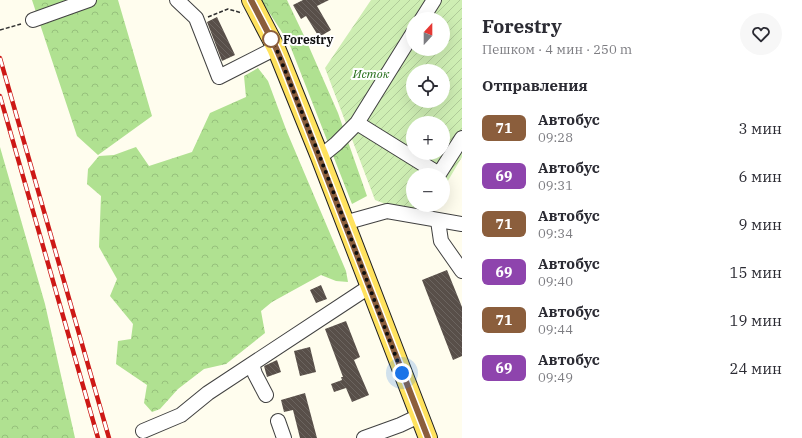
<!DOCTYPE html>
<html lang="ru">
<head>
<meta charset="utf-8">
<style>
  :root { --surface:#fff; --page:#f7f7f7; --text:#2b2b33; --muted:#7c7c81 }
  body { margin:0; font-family:"IBM Plex Serif",serif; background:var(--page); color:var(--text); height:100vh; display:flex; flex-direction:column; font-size:15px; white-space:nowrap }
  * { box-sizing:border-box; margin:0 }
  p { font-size:13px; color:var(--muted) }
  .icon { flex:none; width:22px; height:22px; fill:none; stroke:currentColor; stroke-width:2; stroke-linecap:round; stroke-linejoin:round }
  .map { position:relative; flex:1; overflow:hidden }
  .details { display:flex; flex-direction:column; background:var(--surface); width:340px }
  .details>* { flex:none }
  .badge { padding:0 8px; border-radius:6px; font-size:14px; line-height:26px }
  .needle { width:26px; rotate:21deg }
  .buttons { position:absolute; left:406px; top:12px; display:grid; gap:8px }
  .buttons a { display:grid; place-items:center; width:44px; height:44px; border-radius:50%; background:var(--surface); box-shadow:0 4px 16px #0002; font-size:20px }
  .you { position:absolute; width:20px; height:20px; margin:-10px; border:3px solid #fff; border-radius:50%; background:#1a73e8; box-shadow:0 0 0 6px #1a73e833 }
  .map>.badge { position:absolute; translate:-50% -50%; box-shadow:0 0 0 2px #fff }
  h2 { padding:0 20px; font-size:15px; line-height:36px }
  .round { display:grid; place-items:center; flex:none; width:42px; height:42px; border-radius:21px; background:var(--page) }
  .head { display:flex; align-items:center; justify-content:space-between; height:68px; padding:0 20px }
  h1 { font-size:19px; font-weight:800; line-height:30px }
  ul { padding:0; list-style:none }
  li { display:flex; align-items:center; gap:12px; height:48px; padding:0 20px }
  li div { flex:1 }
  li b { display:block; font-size:15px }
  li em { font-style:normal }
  li .badge { min-width:44px; font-weight:700; text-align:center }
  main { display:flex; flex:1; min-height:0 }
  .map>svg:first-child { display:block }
  .forest { fill:url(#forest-crowns) }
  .garden { fill:url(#garden-furrows); fill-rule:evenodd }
  .building { fill:url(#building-back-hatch) }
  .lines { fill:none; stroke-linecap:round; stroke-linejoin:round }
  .minor-casing { stroke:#414141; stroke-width:16 }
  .major-casing { stroke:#1f1f1f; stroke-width:20 }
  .path { stroke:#303030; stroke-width:1.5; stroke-dasharray:4 2; stroke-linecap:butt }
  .minor { stroke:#fff; stroke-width:14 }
  .major { stroke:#ffe25e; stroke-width:18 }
  .rail-casing { stroke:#cd1916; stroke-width:4.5 }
  .rail { stroke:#fff; stroke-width:3; stroke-dasharray:9; stroke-linecap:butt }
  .line-casing { stroke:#fff; stroke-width:9 }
  .line { stroke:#8b5e3c; stroke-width:6 }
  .walk { stroke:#0e0e0e; stroke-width:4; stroke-dasharray:0 7.2 }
  .stop-dot { fill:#fff; stroke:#8b5e3c; stroke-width:2 }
  .labels { text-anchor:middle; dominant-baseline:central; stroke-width:4; stroke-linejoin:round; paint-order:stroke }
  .stop-label { font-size:12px; font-weight:bold; fill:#0e0e0e; stroke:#fff; text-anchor:start }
  .park-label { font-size:12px; font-style:italic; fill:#236d17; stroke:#fff }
</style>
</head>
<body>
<main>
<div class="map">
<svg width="462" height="438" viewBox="0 0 462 438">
  <defs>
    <pattern id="forest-crowns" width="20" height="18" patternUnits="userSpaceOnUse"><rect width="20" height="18" fill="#b0e191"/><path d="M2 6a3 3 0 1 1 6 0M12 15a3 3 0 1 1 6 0" fill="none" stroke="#96c07c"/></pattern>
    <pattern id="garden-furrows" width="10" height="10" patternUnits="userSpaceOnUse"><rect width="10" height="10" fill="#ceeeb3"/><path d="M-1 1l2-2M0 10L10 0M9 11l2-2" fill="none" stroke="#b0cb99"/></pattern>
    <pattern id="building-back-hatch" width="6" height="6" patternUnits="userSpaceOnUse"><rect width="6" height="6" fill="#584f49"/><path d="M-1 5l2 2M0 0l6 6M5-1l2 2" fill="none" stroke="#6b645f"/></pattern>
  </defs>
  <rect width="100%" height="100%" fill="#fffdee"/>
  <path class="forest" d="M32,0H118L152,116L98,155L77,136Z
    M261,0H287L306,40L338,113L367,196L352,204L289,43Z
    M258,68L268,81L287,132L346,271L348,282L336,281L321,275L272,302L261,311L265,333L226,364L204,369L178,389L160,409L152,412L144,403L147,385L116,364L118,341L131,339L133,324L110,296L117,279L99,247L101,196L87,184L88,169L99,156L114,155L136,147L149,166L192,152L210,113L246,97L244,76Z
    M0,147L45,304L75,438H0Z"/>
  <path class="garden" d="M371,0H462V157L443,189V175H413V205H433L431,209H399L375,200L325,68ZM413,19H443V49H413ZM413,71H443V101H413ZM413,123H443V153H413Z"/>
  <path class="building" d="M303,0H329L317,6L331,30L319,37L306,16L301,19L293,5Z
    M217,17L235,55L222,61L207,22Z
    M447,270L462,307V356L453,360L422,280Z
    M321,285L327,299L316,303L310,290Z
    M346,321L360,357L354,360L369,395L352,402L346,388L334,392L331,384L342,380L341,377H343L325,329Z
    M310,347L316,372L300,376L294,351Z
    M277,360L281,372L267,377L264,366Z
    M305,393L317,438H300L293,410L284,412L281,400Z"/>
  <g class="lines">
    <g class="minor-casing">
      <path id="minor" d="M177,0L196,18L219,77L276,48
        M422,19L434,0
        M33,20L89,0
        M357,123L413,33
        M320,157L336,144L357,123L439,174L462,138
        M438,221L441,241L462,271
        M344,223L387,211L462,224
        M252,364L255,374L266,395
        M278,421L284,438
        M143,431L181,415L208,393L369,287
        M364,438L400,425L419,416"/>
    </g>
    <g class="major-casing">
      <path id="major" d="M251,0L276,48L320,157L428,438"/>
    </g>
    <path class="path" d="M208,17L228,9L242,13
      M0,30L21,24"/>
    <use href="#minor" class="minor"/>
    <use href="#major" class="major"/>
    <g class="rail-casing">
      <path id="rail" d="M0,58L109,438
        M0,96L98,438"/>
    </g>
    <use href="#rail" class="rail"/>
  </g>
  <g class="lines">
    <g class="line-casing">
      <path id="line" d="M251,0L276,48L282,62L428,438"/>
    </g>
    <use href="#line" class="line"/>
    <path class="walk" d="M271,39L276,48L320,157L402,373"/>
  </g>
  <circle class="stop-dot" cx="271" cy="39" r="8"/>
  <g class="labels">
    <g class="stop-label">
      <text x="283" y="39">Forestry</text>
    </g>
    <g class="park-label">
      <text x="371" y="73">Исток</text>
    </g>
  </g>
</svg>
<div class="buttons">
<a><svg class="needle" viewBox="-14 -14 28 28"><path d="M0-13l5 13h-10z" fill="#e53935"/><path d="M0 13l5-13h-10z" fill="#7c7c81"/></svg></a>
<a><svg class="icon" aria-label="locate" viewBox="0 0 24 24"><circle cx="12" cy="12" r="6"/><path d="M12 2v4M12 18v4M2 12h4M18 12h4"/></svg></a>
<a>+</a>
<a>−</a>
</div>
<div class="you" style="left:402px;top:373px"></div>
</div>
<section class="details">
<div class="head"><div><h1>Forestry</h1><p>Пешком · 4 мин · 250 m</p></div><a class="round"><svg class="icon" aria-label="heart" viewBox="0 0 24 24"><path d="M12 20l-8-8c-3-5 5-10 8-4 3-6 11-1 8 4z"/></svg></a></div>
<h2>Отправления</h2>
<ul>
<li><span class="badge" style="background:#8b5e3c;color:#fff">71</span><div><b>Автобус</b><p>09:28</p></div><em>3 мин</em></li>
<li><span class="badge" style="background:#8e44ad;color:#fff">69</span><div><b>Автобус</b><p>09:31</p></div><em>6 мин</em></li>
<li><span class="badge" style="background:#8b5e3c;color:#fff">71</span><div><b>Автобус</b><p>09:34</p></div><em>9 мин</em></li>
<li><span class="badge" style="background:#8e44ad;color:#fff">69</span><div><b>Автобус</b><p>09:40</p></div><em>15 мин</em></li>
<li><span class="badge" style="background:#8b5e3c;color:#fff">71</span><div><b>Автобус</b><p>09:44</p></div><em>19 мин</em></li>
<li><span class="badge" style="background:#8e44ad;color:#fff">69</span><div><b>Автобус</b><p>09:49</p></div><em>24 мин</em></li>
</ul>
</section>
</main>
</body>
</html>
